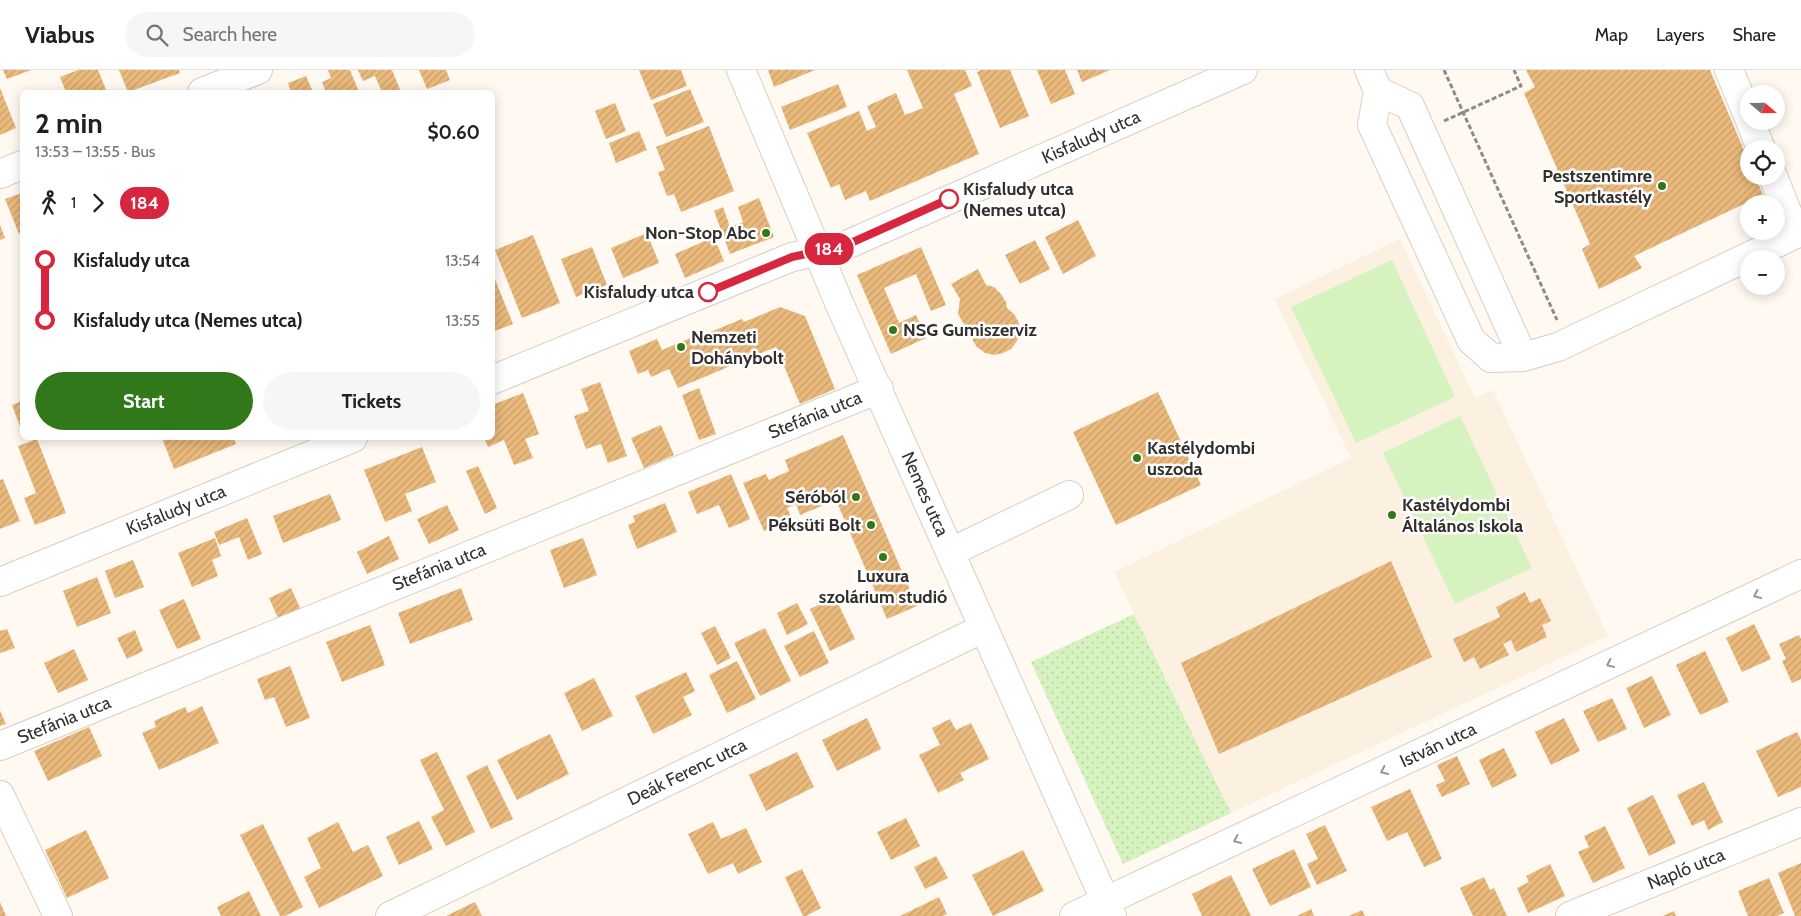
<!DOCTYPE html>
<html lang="en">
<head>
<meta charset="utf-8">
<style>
  :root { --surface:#fff; --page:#f6f6f6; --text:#202124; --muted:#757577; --line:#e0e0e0; --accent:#31781b }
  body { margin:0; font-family:Cabin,sans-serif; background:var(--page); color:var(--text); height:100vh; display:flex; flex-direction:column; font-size:19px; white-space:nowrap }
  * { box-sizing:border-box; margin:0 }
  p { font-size:16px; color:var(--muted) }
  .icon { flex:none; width:28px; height:28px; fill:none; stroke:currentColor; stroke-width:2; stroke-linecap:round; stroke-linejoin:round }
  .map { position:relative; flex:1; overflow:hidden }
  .drawer { position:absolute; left:20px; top:20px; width:475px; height:350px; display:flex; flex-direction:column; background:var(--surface); border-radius:8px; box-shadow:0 2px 12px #0003 }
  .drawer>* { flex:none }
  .badge { padding:0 10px; border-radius:16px; font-size:18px; line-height:32px }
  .needle { width:32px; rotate:110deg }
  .buttons { position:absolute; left:1740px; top:15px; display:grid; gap:10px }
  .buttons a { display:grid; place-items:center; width:45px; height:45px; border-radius:50%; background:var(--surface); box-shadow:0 2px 12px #0003; font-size:25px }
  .map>.badge { position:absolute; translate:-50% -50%; box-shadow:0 0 0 2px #fff }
  .legs { display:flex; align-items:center; gap:8px; height:55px; padding:0 15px; font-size:16px }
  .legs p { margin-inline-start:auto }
  .head { display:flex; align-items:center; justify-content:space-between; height:85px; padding:0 15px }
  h1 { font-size:28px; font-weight:800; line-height:38px }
  .cta { display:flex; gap:10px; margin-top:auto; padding:10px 15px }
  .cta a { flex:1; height:58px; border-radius:30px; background:var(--accent); color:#fff; font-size:20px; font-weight:800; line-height:58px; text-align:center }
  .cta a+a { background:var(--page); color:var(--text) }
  ul { padding:0 15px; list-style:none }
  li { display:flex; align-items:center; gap:18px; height:60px; font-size:19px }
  li i { display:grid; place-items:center; width:8px; height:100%; margin:0 6px; background:currentColor }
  li i::after { content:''; width:12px; height:12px; margin:-6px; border:4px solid; border-radius:50%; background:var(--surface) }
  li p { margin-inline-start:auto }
  li:first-child i { background:linear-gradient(#0000 50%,currentColor 0) }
  li:last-child i { background:linear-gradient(currentColor 50%,#0000 0) }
  header { display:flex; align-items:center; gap:30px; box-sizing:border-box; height:70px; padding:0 25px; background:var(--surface); border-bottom:1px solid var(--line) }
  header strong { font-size:24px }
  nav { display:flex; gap:28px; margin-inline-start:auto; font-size:18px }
  .search { width:350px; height:45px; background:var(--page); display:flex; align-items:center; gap:12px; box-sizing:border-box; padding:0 18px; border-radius:28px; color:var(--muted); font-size:19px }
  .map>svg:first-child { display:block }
  .built { fill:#fcf0e1 }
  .park { fill:url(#park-dots) }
  .pitch { fill:#d5f2bf }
  .building { fill:url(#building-hatch) }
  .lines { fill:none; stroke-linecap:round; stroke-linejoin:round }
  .minor-casing { stroke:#d6cfc6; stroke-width:30 }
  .path { stroke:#908b87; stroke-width:3; stroke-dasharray:5 2.5; stroke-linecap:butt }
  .minor { stroke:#fff; stroke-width:28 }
  .oneway { stroke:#989796 }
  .line-1-casing { stroke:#fff; stroke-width:11 }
  .line-1 { stroke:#d7263d; stroke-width:8 }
  .poi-dot { fill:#31781b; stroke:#fff; stroke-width:2 }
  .stop-1-dot { fill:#fff; stroke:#d7263d; stroke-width:2.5 }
  .labels { text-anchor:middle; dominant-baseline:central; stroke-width:5; stroke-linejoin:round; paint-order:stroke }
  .street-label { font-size:18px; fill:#322f2c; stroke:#fff }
  .poi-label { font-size:18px; font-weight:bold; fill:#322f2c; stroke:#fff; text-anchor:end }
  .stop-label { font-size:18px; font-weight:bold; fill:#322f2c; stroke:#fff; text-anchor:start }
</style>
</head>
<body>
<header>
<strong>Viabus</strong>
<div class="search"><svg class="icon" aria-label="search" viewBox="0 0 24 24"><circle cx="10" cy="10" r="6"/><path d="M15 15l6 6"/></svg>Search here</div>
<nav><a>Map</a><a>Layers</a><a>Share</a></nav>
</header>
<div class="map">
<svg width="1801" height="846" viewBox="0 0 1801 846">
  <defs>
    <pattern id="park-dots" width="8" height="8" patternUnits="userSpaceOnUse" patternTransform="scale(1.25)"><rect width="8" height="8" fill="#d5f2bf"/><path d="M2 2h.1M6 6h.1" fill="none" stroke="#b7d0a4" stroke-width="1.8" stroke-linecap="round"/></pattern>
    <pattern id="building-hatch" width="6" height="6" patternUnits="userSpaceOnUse" patternTransform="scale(1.25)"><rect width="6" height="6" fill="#eab97c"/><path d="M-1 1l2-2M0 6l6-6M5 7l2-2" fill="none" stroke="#c99f6b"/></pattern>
  </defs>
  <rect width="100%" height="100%" fill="#fff9f2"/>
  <path class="built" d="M1400,169L1475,328L1493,320L1608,566L1231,743L1114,502L1351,388L1274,229Z"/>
  <path class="park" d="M1134,544L1231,743L1123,794L1031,592Z"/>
  <path class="pitch" d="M1392,190L1455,327L1356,373L1291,237Z
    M1460,346L1532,498L1455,534L1383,383Z"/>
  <path class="building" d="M3,0H31L7,9Z
    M78,0H98L107,22H66L60,7Z
    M119,0H179L180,3L128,22Z
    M328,0H350L359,22H326L322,12L331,8Z
    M358,0H392L401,22H382L375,6L363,11Z
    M419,0H446L450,10L427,19Z
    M639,0H681L687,16L651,30Z
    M768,0H815L774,17Z
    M907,0H965L972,16L954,24L979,84L870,131L866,121L845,130L839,114L831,118L807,63L859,41L867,61L876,57L867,36L896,23L905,45L923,38Z
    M981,0H1010L1029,46L1000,58L977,2Z
    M1037,0H1065L1075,24L1051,34Z
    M1077,0H1110L1082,12Z
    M1526,0H1710L1749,92V106H1755L1763,125L1634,186L1642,198L1599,219L1582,179L1590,174L1524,23L1535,17Z
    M306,6L313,22H291L288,13Z
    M838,14L847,37L790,60L781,37Z
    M0,18L16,58L0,65Z
    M690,19L704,52L666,67L653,34Z
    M615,33L626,61L606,69L595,41Z
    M709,56L734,121L681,142L674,124L667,126L658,102L665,100L656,77Z
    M639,61L647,80L616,93L609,73Z
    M22,123V162L19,164L5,129Z
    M759,128L774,167L730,184L714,141L723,137L730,157L743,152L738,137Z
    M1078,150L1096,186L1063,204L1045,167Z
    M0,155L5,168L0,170Z
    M647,163L659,193L623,208L611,178Z
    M533,165L560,233L522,248L495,180Z
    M714,167L724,191L685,208L675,184Z
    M1035,170L1050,199L1020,214L1005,185Z
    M592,177L607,215L576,227L561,189Z
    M921,177L946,235L931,241L916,204L884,218L899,253L916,245L926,268L891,284L857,205Z
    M978,199L986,215L994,217L1001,224L1006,232L1007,238L1014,244L1019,253L1020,262L1017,271L1011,279L1003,283L994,285L985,283L977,277L973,271L971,260L965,256L958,244L960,229L951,214Z
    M492,202L513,254L492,262Z
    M780,237L805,246L835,319L800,334L776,277L678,318L669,299L651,307L648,300L638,304L629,281L657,269L662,280L702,263L703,265L742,249L744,252Z
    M600,312L627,386L608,393L601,374L586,379L574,346L589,341L581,319Z
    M699,318L716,364L699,370L682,325Z
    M1158,322L1201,415L1116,455L1073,362Z
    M523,323L539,364L525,369L533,388L514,395L504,370L488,377L484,368H492V335Z
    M22,331V362L12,335Z
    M661,355L674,385L644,398L631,368Z
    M843,365L917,536L887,549L836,430L800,445L796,434L787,438L792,449L764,461L743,413L766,404L769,410L789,401L785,390Z
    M162,368H234L236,374L174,399Z
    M37,369L66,443L35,455L24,428L36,423L18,376Z
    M422,377L436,412L405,424L412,441L385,452L364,400Z
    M478,396L497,438L485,444L466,401Z
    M731,404L750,449L729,458L719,435L697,444L688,422Z
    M3,409L20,451L0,459V410Z
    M330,424L341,450L283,473L273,446Z
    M665,433L677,462L637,479L628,455L635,452L633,446Z
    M447,435L459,460L429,474L417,449Z
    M247,448L262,484L248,490L239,467L219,475L214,462Z
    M389,466L399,489L367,504L357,482Z
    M215,468L221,486L212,490L218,506L192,517L178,483Z
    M583,468L597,505L564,518L550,480Z
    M133,490L144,517L115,528L105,501Z
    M1391,491L1432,587L1219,684L1181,593Z
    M97,507L111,543L77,557L63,521Z
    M291,518L301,540L279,550L269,528Z
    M461,518L473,550L410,574L398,543Z
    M1525,522L1530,533L1540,528L1551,551L1542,555L1547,567L1516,582L1511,570L1503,574L1509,585L1480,599L1474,587L1464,592L1453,569L1500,547L1496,537Z
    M835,527L855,569L830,581L810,539Z
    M184,529L201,569L177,579L159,540Z
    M797,533L808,554L787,565L777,543Z
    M1754,554L1771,589L1742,602L1726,568Z
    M370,555L385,595L342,612L326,572Z
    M715,556L731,588L717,595L701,563Z
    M765,558L791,611L760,626L734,573Z
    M7,559L15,578L0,583V561Z
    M135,560L143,581L127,589L117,568Z
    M814,561L829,593L800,607L784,576Z
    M1799,565L1801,569V609L1792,613L1782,591L1786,589L1779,574Z
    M74,579L88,610L58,623L44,593Z
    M1705,581L1729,632L1700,645L1676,595Z
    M737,591L756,629L727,643L709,605Z
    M290,596L310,648L286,657L274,627L265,630L257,609Z
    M686,602L695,621L683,627L692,645L653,664L635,626Z
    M1652,606L1671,645L1644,658L1626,618Z
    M594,608L613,646L582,661L564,623Z
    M1612,628L1627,659L1598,672L1583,641Z
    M202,636L219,673L159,700L142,663L156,657L154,651L185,637L188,643Z
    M0,641L6,654L0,656Z
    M867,648L881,679L837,701L822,670Z
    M1564,648L1580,681L1551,695L1535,662Z
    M950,649L956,660L971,653L989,689L960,703L964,710L938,723L919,685L940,675L932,658Z
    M89,657L102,686L48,711L34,681Z
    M1797,662L1801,670V717L1778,727L1756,681Z
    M550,664L569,704L517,730L497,690Z
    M1504,678L1517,706L1492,718L1479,690Z
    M437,682L475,762L446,776L431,747L444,740L420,690Z
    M797,682L814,717L766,741L749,705Z
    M1457,686L1470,714L1442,727L1436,715L1445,711L1437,695Z
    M487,695L513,749L491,759L466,706Z
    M1704,712L1723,752L1708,760L1704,750L1692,756L1677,725Z
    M1410,719L1442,789L1424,797L1407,762L1387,771L1371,737Z
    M1653,725L1676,773L1649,786L1627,738Z
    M906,748L920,776L891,790L877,762Z
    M419,751L433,779L399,795L386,767Z
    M338,752L353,782L368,775L383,806L319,838L304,807L321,798L307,768Z
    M713,752L721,769L746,758L762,792L738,804L733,793L708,804L688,764Z
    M263,754L303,837L285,846H280L240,765Z
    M1325,755L1347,801L1317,815L1307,794L1318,789L1306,764Z
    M1605,756L1625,798L1593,813L1578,782L1589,777L1584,766Z
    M86,760L109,808L67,828L45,780Z
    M1294,779L1311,817L1270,836L1252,799Z
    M1023,780L1044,821L993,846L972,805Z
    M936,786L948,808L925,819L914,797Z
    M1801,793V846H1795L1778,803Z
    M1550,794L1565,826L1528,843L1517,818L1529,812L1526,806Z
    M802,799L821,838L806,846H803L785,807Z
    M1231,805L1251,846H1202L1192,824Z
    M1484,807L1490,820L1494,818L1507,846H1473L1460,818Z
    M1769,808L1784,843L1777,846H1748L1738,821Z
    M249,821L261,846H221L217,837Z
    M939,827L947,844L943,846H900Z
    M0,832L6,846H0Z
    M475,832L482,846H446Z
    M1311,839L1314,846H1297Z
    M1362,840L1365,846H1349Z
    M1674,841L1676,846H1663Z"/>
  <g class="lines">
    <g class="minor-casing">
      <path id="minor" d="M741,0L840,235L1112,846
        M1369,0L1378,21L1372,55L1471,270L1491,288L1523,287L1558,277L1796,164L1773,106
        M1729,0L1749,48
        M1378,21L1410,36L1523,287
        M202,22L258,0
        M1750,51L1761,79
        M0,104L22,95
        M492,310L792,187L844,176L860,169L1243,0
        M951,482L1069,425
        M0,512L353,368
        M0,676L879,319
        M0,725L58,846
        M390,846L984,558
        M1074,846L1801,504
        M1570,846L1801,752"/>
    </g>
    <path class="path" d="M1444,0L1557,250
      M1444,51L1521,16L1514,0"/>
    <use href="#minor" class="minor"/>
  </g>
  <defs><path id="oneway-chevron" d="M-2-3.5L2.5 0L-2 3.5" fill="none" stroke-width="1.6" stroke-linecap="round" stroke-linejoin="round" transform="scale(1.25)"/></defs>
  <g class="oneway">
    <use href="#oneway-chevron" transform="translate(1757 525) rotate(155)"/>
    <use href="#oneway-chevron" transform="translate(1610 594) rotate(155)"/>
    <use href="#oneway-chevron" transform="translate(1384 701) rotate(155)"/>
    <use href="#oneway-chevron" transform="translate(1237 770) rotate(155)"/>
  </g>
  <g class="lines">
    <g class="line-1-casing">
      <path id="line-1" d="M708,222L792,187L844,176L949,129"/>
    </g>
    <use href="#line-1" class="line-1"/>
  </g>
  <g class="poi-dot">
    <circle cx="1662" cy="116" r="5"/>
    <circle cx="766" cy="163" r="5"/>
    <circle cx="893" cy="260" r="5"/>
    <circle cx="681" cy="277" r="5"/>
    <circle cx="1137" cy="388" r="5"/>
    <circle cx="856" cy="427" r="5"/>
    <circle cx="1392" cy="445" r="5"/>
    <circle cx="871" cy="455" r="5"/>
    <circle cx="883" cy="487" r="5"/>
  </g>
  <g class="stop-1-dot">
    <circle cx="949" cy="129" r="9"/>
    <circle cx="708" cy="222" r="9"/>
  </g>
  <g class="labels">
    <g class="street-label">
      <text transform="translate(1091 67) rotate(-24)">Kisfaludy utca</text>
      <text transform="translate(815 345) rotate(-22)">Stefánia utca</text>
      <text transform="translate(925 424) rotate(66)">Nemes utca</text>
      <text transform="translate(176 440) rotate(-22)">Kisfaludy utca</text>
      <text transform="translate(439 497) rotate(-22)">Stefánia utca</text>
      <text transform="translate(64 650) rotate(-22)">Stefánia utca</text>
      <text transform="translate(1438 675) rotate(-25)">István utca</text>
      <text transform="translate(687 702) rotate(-26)">Deák Ferenc utca</text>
      <text transform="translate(1686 799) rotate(-22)">Napló utca</text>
    </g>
    <g class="poi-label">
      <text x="1652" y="106">Pestszentimre<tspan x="1652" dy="21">Sportkastély</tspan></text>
      <text x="756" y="163">Non-Stop Abc</text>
      <text x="903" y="260" text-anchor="start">NSG Gumiszerviz</text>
      <text x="691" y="267" text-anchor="start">Nemzeti<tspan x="691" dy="21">Dohánybolt</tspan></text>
      <text x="1147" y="378" text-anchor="start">Kastélydombi<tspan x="1147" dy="21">uszoda</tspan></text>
      <text x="846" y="427">Séróból</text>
      <text x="1402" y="435" text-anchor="start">Kastélydombi<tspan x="1402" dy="21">Általános Iskola</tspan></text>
      <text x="861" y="455">Péksüti Bolt</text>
      <text x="883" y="506" text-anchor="middle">Luxura<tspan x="883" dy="21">szolárium studió</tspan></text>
    </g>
    <g class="stop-label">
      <text x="963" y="119">Kisfaludy utca<tspan x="963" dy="21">(Nemes utca)</tspan></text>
      <text x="694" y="222" text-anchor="end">Kisfaludy utca</text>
    </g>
  </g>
</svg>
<div class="buttons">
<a><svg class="needle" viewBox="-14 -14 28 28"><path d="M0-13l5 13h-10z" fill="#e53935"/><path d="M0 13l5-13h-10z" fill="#757577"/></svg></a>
<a><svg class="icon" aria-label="locate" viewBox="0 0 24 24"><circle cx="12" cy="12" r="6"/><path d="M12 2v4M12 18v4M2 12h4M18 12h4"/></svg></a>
<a>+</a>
<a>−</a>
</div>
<b class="badge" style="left:829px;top:179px;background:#d7263d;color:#fff">184</b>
<section class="drawer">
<div class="head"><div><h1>2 min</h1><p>13:53 – 13:55 · Bus</p></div><b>$0.60</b></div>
<div class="legs"><svg class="icon" aria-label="walk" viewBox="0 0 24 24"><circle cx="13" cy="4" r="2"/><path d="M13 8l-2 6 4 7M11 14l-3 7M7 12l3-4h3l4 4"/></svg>1<svg class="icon" aria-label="forward" viewBox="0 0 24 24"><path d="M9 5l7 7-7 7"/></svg><b class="badge" style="background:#d7263d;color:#fff">184</b></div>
<ul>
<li><i style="color:#d7263d"></i><b>Kisfaludy utca</b><p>13:54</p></li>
<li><i style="color:#d7263d"></i><b>Kisfaludy utca (Nemes utca)</b><p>13:55</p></li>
</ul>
<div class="cta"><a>Start</a><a>Tickets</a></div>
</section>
</div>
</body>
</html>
